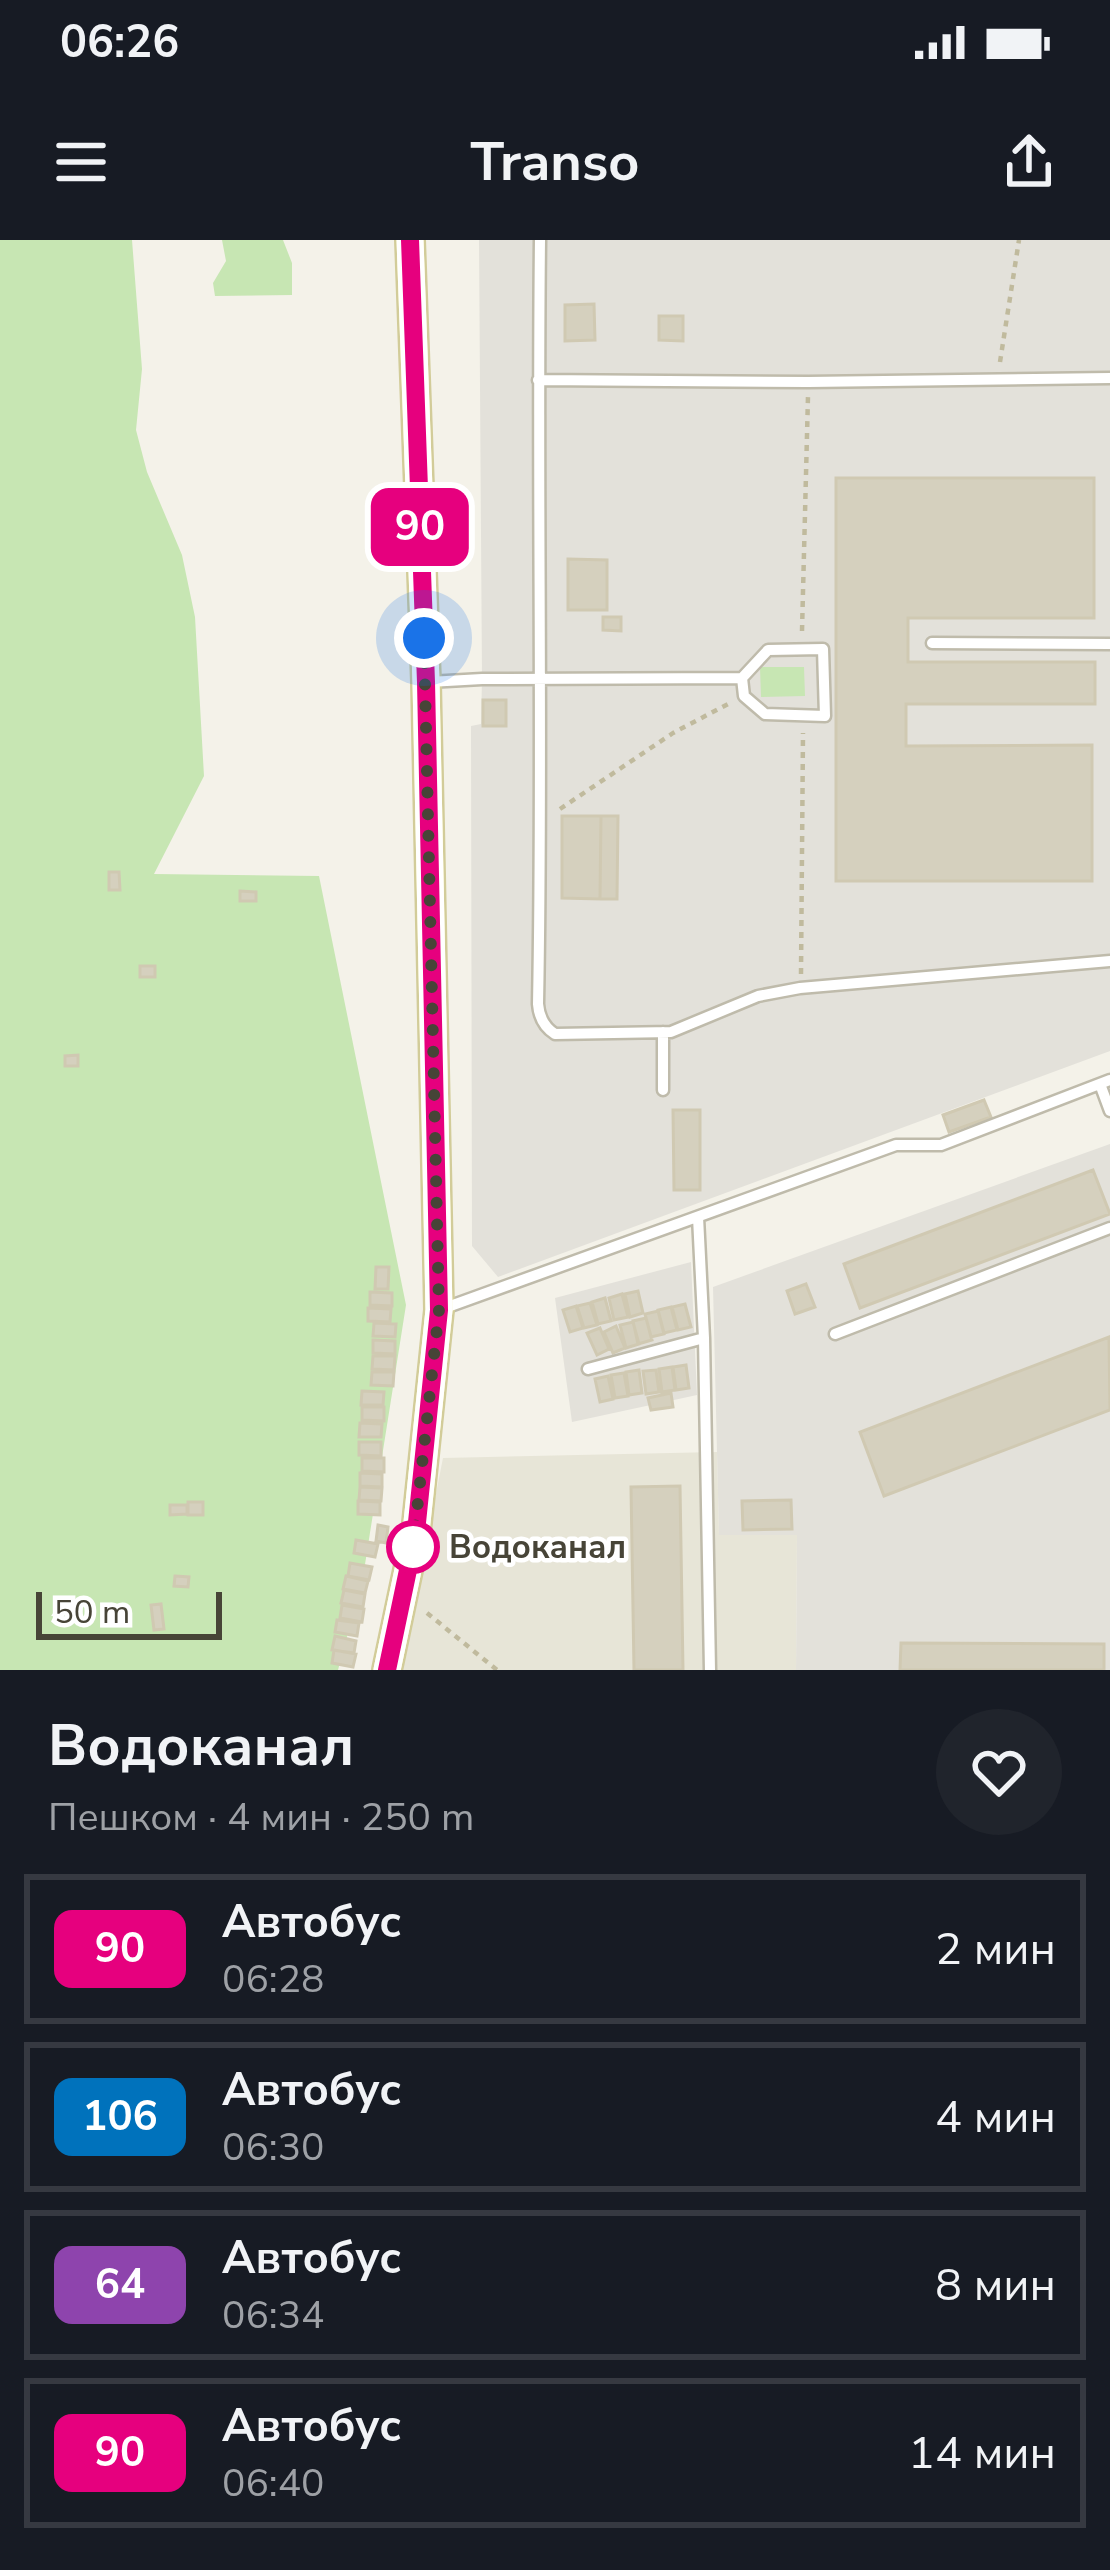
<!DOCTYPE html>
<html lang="ru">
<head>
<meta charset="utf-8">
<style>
  :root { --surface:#171b24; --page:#20242c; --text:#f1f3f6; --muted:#9ea1a6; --line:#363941 }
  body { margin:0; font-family:"Nunito Sans",sans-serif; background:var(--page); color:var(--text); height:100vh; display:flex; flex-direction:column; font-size:45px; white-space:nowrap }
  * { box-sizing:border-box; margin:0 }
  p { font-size:39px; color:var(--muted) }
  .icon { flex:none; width:66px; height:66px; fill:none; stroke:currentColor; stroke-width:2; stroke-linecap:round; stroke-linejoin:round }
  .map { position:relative; height:1430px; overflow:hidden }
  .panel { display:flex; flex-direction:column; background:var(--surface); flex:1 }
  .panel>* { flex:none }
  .badge { padding:0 24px; border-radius:18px; font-size:42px; line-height:78px }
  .scale { position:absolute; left:36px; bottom:30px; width:186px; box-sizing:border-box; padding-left:12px; border:6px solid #474437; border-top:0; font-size:33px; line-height:42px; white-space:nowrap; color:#474437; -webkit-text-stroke:9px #fff; paint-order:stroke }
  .you { position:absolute; width:60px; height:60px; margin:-30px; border:9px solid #fff; border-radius:50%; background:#1a73e8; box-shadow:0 0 0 18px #1a73e833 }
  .map>.badge { position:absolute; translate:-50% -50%; box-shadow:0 0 0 6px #fff }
  .round { display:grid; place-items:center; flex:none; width:126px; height:126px; border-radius:63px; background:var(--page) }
  .summary { display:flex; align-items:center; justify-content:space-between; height:204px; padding:0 48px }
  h1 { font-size:57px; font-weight:700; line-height:90px }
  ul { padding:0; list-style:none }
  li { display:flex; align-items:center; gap:36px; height:150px; margin:0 24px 18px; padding:0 24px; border:6px solid var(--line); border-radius:0px }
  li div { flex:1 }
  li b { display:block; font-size:45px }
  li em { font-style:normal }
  li .badge { min-width:132px; font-weight:700; text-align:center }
  .status { display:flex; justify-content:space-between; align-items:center; height:84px; padding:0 60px; background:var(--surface); direction:ltr }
  .status svg { height:33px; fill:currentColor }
  header { display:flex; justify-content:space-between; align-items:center; height:156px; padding:0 48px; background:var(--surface); font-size:54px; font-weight:700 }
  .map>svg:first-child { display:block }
  .residential { fill:#e7e5d7 }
  .industrial { fill:#e3e1da }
  .green { fill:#c7e6b3 }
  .building { fill:#d5d0be; stroke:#d0c9b2; stroke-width:3 }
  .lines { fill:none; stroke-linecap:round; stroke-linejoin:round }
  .lane-casing { stroke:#bfbbab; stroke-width:15 }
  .secondary-casing { stroke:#d2cc99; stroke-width:32 }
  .path { stroke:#c0ba9d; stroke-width:4.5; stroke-dasharray:6 6; stroke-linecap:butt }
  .lane { stroke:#fff; stroke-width:10 }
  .secondary { stroke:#fdf9ca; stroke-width:27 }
  .line-casing { stroke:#fff; stroke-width:27 }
  .line { stroke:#e6007e; stroke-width:18 }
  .walk { stroke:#474437; stroke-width:12; stroke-dasharray:0 21.6 }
  .stop-dot { fill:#fff; stroke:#e6007e; stroke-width:6 }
  .labels { text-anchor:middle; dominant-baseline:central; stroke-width:9; stroke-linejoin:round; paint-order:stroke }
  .stop-label { font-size:33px; font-weight:bold; fill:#474437; stroke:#fff; text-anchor:start }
</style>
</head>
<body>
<div class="status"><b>06:26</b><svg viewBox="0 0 49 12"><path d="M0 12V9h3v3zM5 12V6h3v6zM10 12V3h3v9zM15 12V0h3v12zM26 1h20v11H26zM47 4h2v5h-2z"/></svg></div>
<header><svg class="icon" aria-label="menu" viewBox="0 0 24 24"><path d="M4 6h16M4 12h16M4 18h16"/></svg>Transo<svg class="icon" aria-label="share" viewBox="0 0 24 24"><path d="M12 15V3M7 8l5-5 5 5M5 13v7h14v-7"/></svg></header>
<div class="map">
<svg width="1110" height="1430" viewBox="0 0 1110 1430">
  <rect width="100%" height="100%" fill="#f4f2e9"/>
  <path class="residential" d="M717,1212L719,1295L797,1294L796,1430H401L443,1218Z"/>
  <path class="industrial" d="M479,0H1110V811L498,1037L472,1006L471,486L481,484L482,439Z
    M1110,904V1430H796L797,1295H719L713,1047Z
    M691,1022L697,1155L572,1182L555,1058Z"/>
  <path class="green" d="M0,0H132L142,129L136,190L147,232L182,315L195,377L204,536L154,634L319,636L406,1065L363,1337L338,1430H0Z
    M222,0H283L292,23V55L215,56L213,43L226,21Z
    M760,427H804L805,456L761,457Z"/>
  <path class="building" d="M594,64L595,100L565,101V65Z
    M659,76H683V101L659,100Z
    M836,238H1094V378H908V422H1095V464H906V506L1092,505V641H836Z
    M568,319L607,320V370H568Z
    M603,377H621V391L603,390Z
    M483,460H506V486H483Z
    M562,576H601L600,659L562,658Z
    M601,576H618L617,659H600Z
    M109,632H119L120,650H109Z
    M240,651L256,652V661H240Z
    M140,726H155V737H140Z
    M78,815V826H65V816Z
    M984,860L991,877L949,892L943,875Z
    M673,870H700V950H674Z
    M1093,930L1110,974L860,1068L844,1024Z
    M376,1027H389L388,1049H375Z
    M806,1044L815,1067L795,1074L787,1051Z
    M638,1051L643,1073L630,1077L625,1054Z
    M370,1052L392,1053V1066L370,1065Z
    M622,1054L628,1077L614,1080L609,1058Z
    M605,1058L611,1081L598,1084L592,1062Z
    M590,1063L597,1085L584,1088L577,1066Z
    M685,1064L691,1087L678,1090L672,1067Z
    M576,1066L583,1088L570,1092L563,1070Z
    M671,1067L677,1090L664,1093L658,1070Z
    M368,1068L391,1069L390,1082L368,1081Z
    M658,1071L664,1094L651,1097L645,1074Z
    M646,1078L652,1100L638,1104L633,1081Z
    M633,1082L639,1104L626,1108L620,1085Z
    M374,1083L396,1084L395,1097L373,1096Z
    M616,1086L625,1108L613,1113L604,1092Z
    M600,1088L609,1109L597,1115L587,1093Z
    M1109,1097L1110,1170L884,1256L860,1192Z
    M373,1100L395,1101V1114L373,1113Z
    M373,1116H395L394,1130L372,1129Z
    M686,1125L689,1148L676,1150L673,1127Z
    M672,1127L675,1150L662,1152L659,1129Z
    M639,1130L642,1153L629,1155L626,1132Z
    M656,1130L659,1152L646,1154L643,1131Z
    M372,1132H394L393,1146L371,1145Z
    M624,1133L628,1156L615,1158L611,1135Z
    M608,1136L613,1159L600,1162L595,1139Z
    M362,1151L384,1152L383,1165H361Z
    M671,1153L673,1167L651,1170L648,1158Z
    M362,1167H384V1181L362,1180Z
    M360,1183L382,1184L381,1197H359Z
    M359,1202H381V1216L359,1215Z
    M362,1218H384V1232L362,1231Z
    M360,1233L382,1234V1247L360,1246Z
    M680,1246L683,1430H634L631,1247Z
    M360,1247L382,1248L381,1261L359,1260Z
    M791,1260L792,1289L743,1290L742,1261Z
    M358,1261L380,1262V1275L358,1274Z
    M188,1262H203V1275H188Z
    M170,1265H187V1274L170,1275Z
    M378,1285L388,1287L386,1303L376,1301Z
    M356,1300L378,1304L375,1317L354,1313Z
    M350,1323L372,1327L369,1340L348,1336Z
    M175,1336L189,1337L188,1347L174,1346Z
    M346,1336L368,1341L365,1353L343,1349Z
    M344,1350L365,1354L363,1367L341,1363Z
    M161,1364L164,1389L154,1390L151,1365Z
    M342,1365L364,1369L362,1382L340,1378Z
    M337,1380L359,1383L357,1396L335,1392Z
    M335,1396L356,1401L354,1413L332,1410Z
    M901,1403L1104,1404V1430H900Z
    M334,1410L356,1414L353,1427L332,1423Z"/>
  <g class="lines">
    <g class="lane-casing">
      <path id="lane" d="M540,0C537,255 543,509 538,764C539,777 544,787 555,794L671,792L758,756L800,748L1110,721
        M538,140L808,142L1110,138
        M932,403L1110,404
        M429,442L482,439L742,438L768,410L823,409L825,476L765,474L744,456L742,438
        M663,792V850
        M1100,844L1110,871
        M442,1069L896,905H941L1110,840
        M835,1094L1110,988
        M704,1098L710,1430
        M588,1129L704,1098L698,977"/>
    </g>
    <g class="secondary-casing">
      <path id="secondary" d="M387,1430L416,1292L439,1070L426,442L410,0"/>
    </g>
    <path class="path" d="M1000,122L1019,0
      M802,391L808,156
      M560,569L673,493L728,464
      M801,734L803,493
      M427,1373L497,1430"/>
    <use href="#lane" class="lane"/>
    <use href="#secondary" class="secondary"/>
  </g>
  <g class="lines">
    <g class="line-casing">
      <path id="line" d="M387,1430L416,1292L439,1070L426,442L410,0"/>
    </g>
    <use href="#line" class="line"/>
    <path class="walk" d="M413,1307L439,1070L424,398"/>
  </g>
  <circle class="stop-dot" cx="413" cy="1307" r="24"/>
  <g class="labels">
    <g class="stop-label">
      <text x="449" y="1307">Водоканал</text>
    </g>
  </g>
</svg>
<div class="scale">50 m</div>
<div class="you" style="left:424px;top:398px"></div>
<b class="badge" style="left:420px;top:287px;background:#e6007e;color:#fff">90</b>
</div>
<section class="panel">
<div class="summary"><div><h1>Водоканал</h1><p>Пешком · 4 мин · 250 m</p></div><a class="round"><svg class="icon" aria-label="heart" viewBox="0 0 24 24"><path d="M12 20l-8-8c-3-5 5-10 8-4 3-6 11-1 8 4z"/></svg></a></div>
<ul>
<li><span class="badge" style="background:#e6007e;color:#fff">90</span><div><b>Автобус</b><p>06:28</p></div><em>2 мин</em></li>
<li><span class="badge" style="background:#0072bc;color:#fff">106</span><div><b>Автобус</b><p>06:30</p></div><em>4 мин</em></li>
<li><span class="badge" style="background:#8e44ad;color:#fff">64</span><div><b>Автобус</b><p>06:34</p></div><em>8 мин</em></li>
<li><span class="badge" style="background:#e6007e;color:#fff">90</span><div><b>Автобус</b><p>06:40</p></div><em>14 мин</em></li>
</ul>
</section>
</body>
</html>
